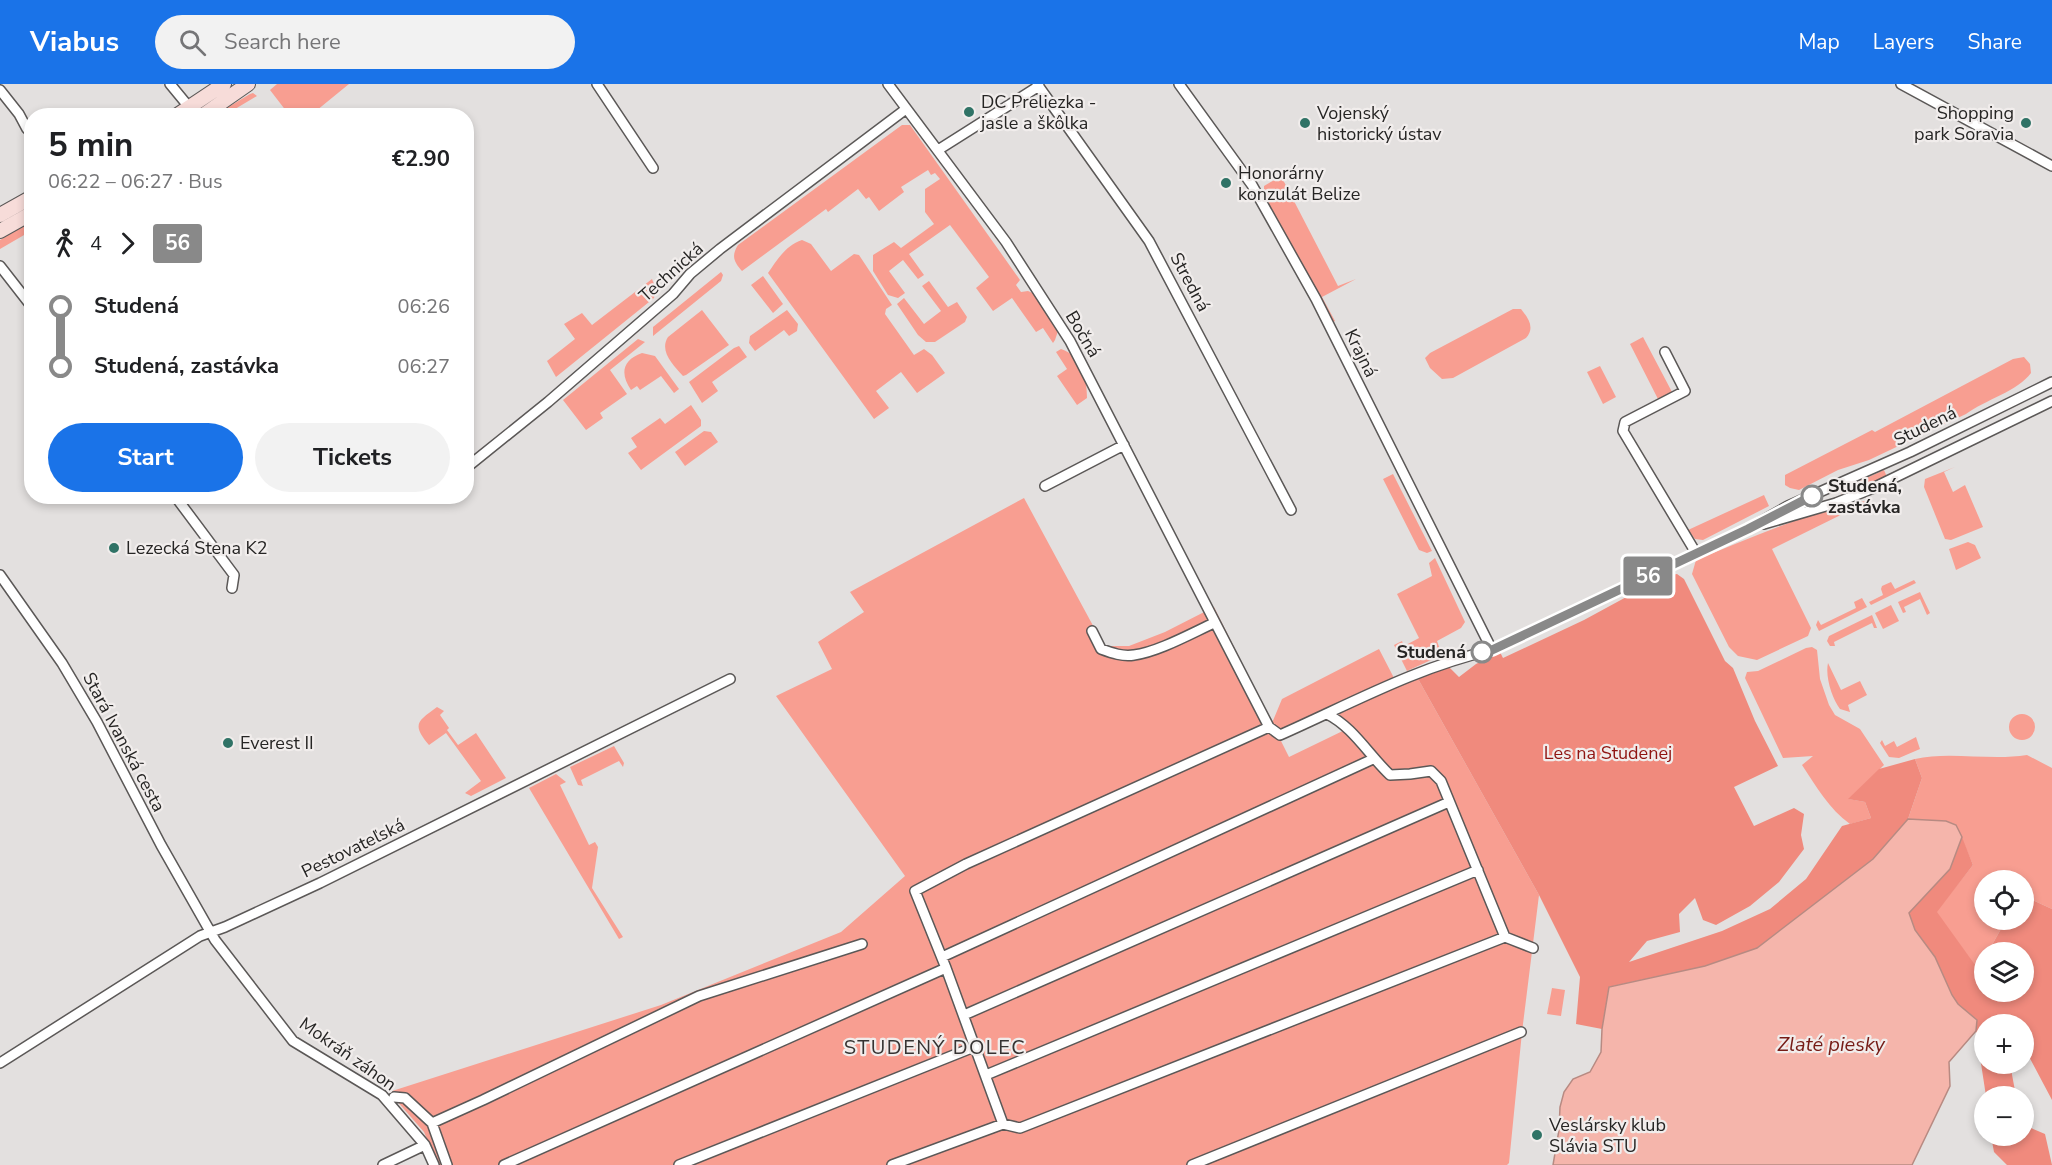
<!DOCTYPE html>
<html lang="en">
<head>
<meta charset="utf-8">
<style>
  :root { --surface:#fff; --page:#f2f2f2; --text:#202124; --muted:#757577; --accent:#1a73e8 }
  body { margin:0; font-family:"Nunito Sans",sans-serif; background:var(--page); color:var(--text); height:100vh; display:flex; flex-direction:column; font-size:22px; white-space:nowrap }
  * { box-sizing:border-box; margin:0 }
  p { font-size:20px; color:var(--muted) }
  .icon { flex:none; width:33px; height:33px; fill:none; stroke:currentColor; stroke-width:2; stroke-linecap:round; stroke-linejoin:round }
  .map { position:relative; flex:1; overflow:hidden }
  .panel { position:absolute; left:24px; top:24px; width:450px; height:396px; display:flex; flex-direction:column; background:var(--surface); border-radius:24px; box-shadow:0 3px 9px #0003 }
  .panel>* { flex:none }
  .badge { padding:0 12px; border-radius:4px; font-size:21px; line-height:39px }
  .controls { position:absolute; left:1974px; top:786px; display:grid; gap:12px }
  .controls a { display:grid; place-items:center; width:60px; height:60px; border-radius:50%; background:var(--surface); box-shadow:0 3px 9px #0003; font-size:30px }
  .map>.badge { position:absolute; translate:-50% -50%; box-shadow:0 0 0 3px #fff }
  .legs { display:flex; align-items:center; gap:9px; height:66px; padding:0 24px; font-size:20px }
  .legs p { margin-inline-start:auto }
  .overview { display:flex; align-items:center; justify-content:space-between; height:102px; padding:0 24px }
  h1 { font-size:33px; font-weight:700; line-height:45px }
  .action { display:flex; gap:12px; margin-top:auto; padding:12px 24px }
  .action a { flex:1; height:69px; border-radius:36px; background:var(--accent); color:#fff; font-size:24px; font-weight:700; line-height:69px; text-align:center }
  .action a+a { background:var(--page); color:var(--text) }
  ul { padding:0 24px; list-style:none }
  li { display:flex; align-items:center; gap:21px; height:60px; font-size:22px }
  li i { display:grid; place-items:center; width:9px; height:100%; margin:0 8px; background:currentColor }
  li i::after { content:''; width:15px; height:15px; margin:-8px; border:4px solid; border-radius:50%; background:var(--surface) }
  li p { margin-inline-start:auto }
  li:first-child i { background:linear-gradient(#0000 50%,currentColor 0) }
  li:last-child i { background:linear-gradient(currentColor 50%,#0000 0) }
  header { display:flex; align-items:center; gap:36px; box-sizing:border-box; height:84px; padding:0 30px; background:var(--accent); color:#fff }
  header strong { font-size:28px }
  nav { display:flex; gap:33px; margin-inline-start:auto; font-size:21px }
  .search { width:420px; height:54px; background:var(--page); display:flex; align-items:center; gap:15px; box-sizing:border-box; padding:0 21px; border-radius:33px; color:var(--muted); font-size:22px }
  .map>svg:first-child { display:block }
  .green { fill:#f89e91 }
  .forest { fill:#f08a7d }
  .water { fill:#f5b5ab; stroke:#b78a82; stroke-width:1.5 }
  .lines { fill:none; stroke-linecap:round; stroke-linejoin:round }
  .minor-casing { stroke:#5b5857; stroke-width:12 }
  .secondary-casing { stroke:#5b5857; stroke-width:16 }
  .minor { stroke:#fff; stroke-width:9 }
  .secondary { stroke:#f7dcd9; stroke-width:14 }
  .line-1-casing { stroke:#fff; stroke-width:14 }
  .line-1 { stroke:#898989; stroke-width:9 }
  .poi-dot { fill:#307366; stroke:#f1edec; stroke-width:2 }
  .stop-1-dot { fill:#fff; stroke:#898989; stroke-width:3 }
  .labels { text-anchor:middle; dominant-baseline:central; stroke-width:4.5; stroke-linejoin:round; paint-order:stroke }
  .poi-label { font-size:18px; fill:#262524; stroke:#f1edec; text-anchor:start }
  .street-label { font-size:18px; fill:#262524; stroke:#f1edec }
  .stop-label { font-size:18px; font-weight:bold; fill:#262524; stroke:#f1edec; text-anchor:start }
  .park-label { font-size:18px; fill:#901512; stroke:#f1edec }
  .water-label { font-size:20px; font-style:italic; fill:#761c16; stroke:#f1edec }
  .neighbourhood-label { font-size:20px; letter-spacing:1.5px; fill:#363332; stroke:#f1edec }
</style>
</head>
<body>
<header>
<strong>Viabus</strong>
<div class="search"><svg class="icon" aria-label="search" viewBox="0 0 24 24"><circle cx="10" cy="10" r="6"/><path d="M15 15l6 6"/></svg>Search here</div>
<nav><a>Map</a><a>Layers</a><a>Share</a></nav>
</header>
<div class="map">
<svg width="2052" height="1081" viewBox="0 0 2052 1081">
  <rect width="100%" height="100%" fill="#e3e0df"/>
  <path class="green" d="M277,0H349L311,31L290,32L270,6Z
    M253,9L257,12L225,31H215L250,10Z
    M902,41H910L1020,196L1016,201L1021,208L1028,207L1035,210L1058,247L1055,256L1053,259L1043,244L1036,248L1012,214L993,227L976,204L989,193L950,141L909,170L924,191L918,195L903,176L889,187L905,209L898,214L888,211L873,187V171L894,158L901,164L934,140L925,128V105L940,95L935,89L931,91L928,86L901,103L904,108L879,127L869,113L866,115L858,105L828,128L826,125L742,187C734,178 731,172 738,161Z
    M1281,92L1338,202L1356,195L1322,213L1335,237L1332,239L1264,111V102Z
    M31,138V147L0,165V156Z
    M802,156L811,160L831,187L854,170L859,171L892,221L886,225L885,230L914,271L924,265L932,271L945,289L917,309L901,288L876,307L889,324L874,335L768,189C777,176 786,161 802,156Z
    M721,188L723,191L721,197L653,252V243Z
    M763,192L783,220L773,229L751,201Z
    M652,195L656,205L654,214L556,293L547,277L575,255L564,240L582,229L592,241Z
    M929,197L948,223L957,218L967,233L965,238L935,258H926L918,251L897,220L904,214L924,240L941,227L922,202Z
    M1513,225H1521C1529,235 1535,244 1526,254L1453,294L1442,295L1430,284L1425,274L1430,269Z
    M702,226L729,261L686,291L683,292C673,281 659,267 668,253Z
    M787,226L798,240L797,247L789,252L784,246L755,267L749,259L750,252Z
    M1643,253L1672,308L1658,315L1630,260Z
    M638,255L645,258L610,286L627,310L600,329L603,334L586,346L563,316Z
    M739,262L747,273L712,298L718,307L702,319L689,298L734,264Z
    M1061,265C1082,272 1087,295 1087,314L1077,321L1057,292L1067,285L1056,268Z
    M642,269L655,272L679,305L674,309L661,292L640,306L637,302L631,306C620,290 622,276 642,269Z
    M2024,273L2030,280L2031,289C2018,307 1985,316 1966,330L1869,376L1838,386L1799,406L1790,404L1785,401V391L1872,346L1875,348L2013,275Z
    M1600,282L1616,313L1603,320L1587,288Z
    M691,321L701,336V342L641,386L628,369L637,363L631,354L660,334L665,340Z
    M704,347L711,348L718,358L685,382L675,368Z
    M1955,383L1944,388L1953,408L1965,401L1983,443L1951,456L1945,455L1924,403L1925,395Z
    M1884,386L1887,393L1842,411L1840,406Z
    M1393,390L1432,467L1427,469L1419,466L1383,395Z
    M1764,411L1769,422L1703,456L1695,455L1688,446Z
    M1024,414L1104,562H1129L1165,548L1214,523L1272,639L1282,615L1379,565L1394,594L1281,648L1275,645L1289,673L1353,642L1337,629L1417,593L1539,811L1522,948L1509,1079L1507,1081H438L424,1048L389,1008L661,921L841,848L905,792L776,612L832,585L818,558L864,528L850,508Z
    M1871,416L1772,465L1811,544L1808,552L1757,576L1738,572L1729,563L1692,490L1696,476C1752,453 1811,427 1871,416Z
    M1968,458L1975,461L1981,474L1956,486L1949,465Z
    M1435,474L1465,538L1461,544L1437,557L1442,571L1407,587L1394,561L1402,557L1404,562L1419,554L1397,510L1432,492L1429,479Z
    M1914,496L1916,499L1871,521L1869,518L1883,511L1881,505L1882,502L1891,498L1895,505Z
    M1920,508L1930,529L1927,531L1920,515L1904,523L1906,528L1903,529L1898,518Z
    M1862,514L1867,523L1819,547L1816,541L1818,536L1821,541L1856,524L1854,518Z
    M1891,521L1899,537L1883,545L1875,529Z
    M1872,531L1877,544H1874L1872,539L1834,558L1835,562H1830L1827,557L1829,552Z
    M1812,563L1817,566L1820,595L1829,621L1835,631L1860,645L1884,681L1849,715L1865,718L1871,734L1850,740C1829,725 1816,702 1802,681L1813,672L1783,674L1745,594L1747,588L1758,587L1806,564Z
    M1828,579L1841,606L1860,597L1867,611L1848,621L1850,628L1840,625C1832,614 1825,593 1828,579Z
    M437,623L444,627L440,631L449,644L447,646L458,661L476,649L506,694L471,712L465,709L481,697L446,649L429,661C411,640 418,637 437,623Z
    M2009 643a13 13 0 1 1 26 0a13 13 0 1 1-26 0Z
    M1916,653L1920,665L1899,674L1889,673L1880,659L1882,656L1885,662L1894,657L1897,663Z
    M614,662L624,679L623,683L619,677L581,696L583,702L578,701L570,683Z
    M2027,671L2052,684V825L2024,812V796H1984V836H2006L1988,868H1984V874L1978,886L1936,828L1973,781L1956,741L1946,737L1908,735L1922,694L1915,675C1949,667 1990,677 2027,671Z
    M556,690L566,698L560,701L589,761L595,758L598,763L592,804L623,853L619,855L529,704Z
    M1552,904L1565,906L1561,932L1547,930Z"/>
  <path class="forest" d="M1677,490L1684,495L1725,577L1733,584L1755,637L1778,682L1734,703L1754,742L1794,724L1804,730L1801,751L1804,765L1779,798L1750,822L1716,841L1703,836L1695,814L1679,830L1680,848L1647,857L1629,878L1722,847L1770,825L1806,795L1842,742L1871,734L1865,718L1848,715L1879,685L1915,675L1922,694L1908,735L1873,775L1757,864L1705,882L1609,903L1602,945L1576,940L1580,893L1539,811L1417,593L1448,582L1459,593L1476,580L1500,568L1503,574L1584,536L1665,492Z
    M1962,753L1973,781L1937,828L1978,885L1984,874V908H2024V868H1988L2006,836H2024V812L2052,825V1016L2026,967H2024V940H1984V980H2010L2016,1012H1986L1976,947L1977,936L1958,920L1952,911L1935,873L1915,846L1909,829L1950,785Z
    M2024,1041L2045,1050L2052,1081H2007L1994,1068L1991,1052H2024Z"/>
  <path class="water" d="M1908,735L1946,737L1956,741L1962,753L1950,785L1909,829L1915,846L1935,873L1952,911L1958,920L1977,936L1976,947L1949,978L1950,1002L1912,1081H1553L1559,1046L1560,1023L1564,1008L1573,995L1590,988L1601,968L1602,945L1609,903L1705,882L1757,864L1873,775Z"/>
  <g class="lines">
    <g class="minor-casing">
      <path id="minor" d="M170,0L189,23
        M597,0L653,84
        M888,0L1006,158L1070,257L1269,643L1280,651C1350,620 1417,583 1492,566L1748,445L1788,422L1910,368L2052,298
        M1037,0L1149,157L1291,426
        M1179,0L1252,101L1316,215L1492,566
        M1901,0L2052,82
        M0,6L19,30L27,45
        M938,66L1039,2
        M0,182L32,223
        M1665,268L1685,307L1625,338L1623,347L1696,469
        M466,384L548,318L673,210L690,190L720,165L906,25
        M1045,402L1124,361
        M175,412L234,491L232,504
        M1764,440L1836,419L1871,405L2052,317
        M0,491L62,579L97,638L161,761L215,856L293,957L382,1011L425,1061L434,1081
        M1092,547L1101,565C1112,569 1123,573 1134,571C1158,568 1192,549 1214,539
        M1327,630C1353,643 1368,670 1390,691L1410,690L1431,687L1441,697L1505,853L1533,864
        M942,873L1373,675
        M964,931L1449,718
        M0,979L200,852L225,843L320,799L730,595
        M986,991L1478,786
        M394,1013L405,1014L432,1039L447,1081
        M432,1039L483,1016L699,912L862,860
        M1003,1040L946,884L915,807L966,780L1269,643
        M383,1081L425,1061
        M504,1081L946,884
        M679,1081L974,963
        M892,1081L1003,1040L1020,1044L1505,853
        M1192,1081L1521,948"/>
    </g>
    <g class="secondary-casing">
      <path id="secondary" d="M176,32L224,0
        M202,32L248,0
        M0,131L32,113
        M0,147L32,129"/>
    </g>
    <use href="#minor" class="minor"/>
    <use href="#secondary" class="secondary"/>
  </g>
  <g class="lines">
    <g class="line-1-casing">
      <path id="line-1" d="M1482,568L1492,566L1748,445L1812,412"/>
    </g>
    <use href="#line-1" class="line-1"/>
  </g>
  <g class="poi-dot">
    <circle cx="969" cy="28" r="6"/>
    <circle cx="1305" cy="39" r="6"/>
    <circle cx="2026" cy="39" r="6"/>
    <circle cx="1226" cy="99" r="6"/>
    <circle cx="114" cy="464" r="6"/>
    <circle cx="228" cy="659" r="6"/>
    <circle cx="1537" cy="1051" r="6"/>
  </g>
  <g class="stop-1-dot">
    <circle cx="1812" cy="412" r="10"/>
    <circle cx="1482" cy="568" r="10"/>
  </g>
  <g class="labels">
    <g class="poi-label">
      <text x="981" y="18">DC Preliezka -<tspan x="981" dy="21">jasle a škôlka</tspan></text>
      <text x="1317" y="29">Vojenský<tspan x="1317" dy="21">historický ústav</tspan></text>
      <text x="2014" y="29" text-anchor="end">Shopping<tspan x="2014" dy="21">park Soravia</tspan></text>
      <text x="1238" y="89">Honorárny<tspan x="1238" dy="21">konzulát Belize</tspan></text>
      <text x="126" y="464">Lezecká Stena K2</text>
      <text x="240" y="659">Everest II</text>
      <text x="1549" y="1041">Veslársky klub<tspan x="1549" dy="21">Slávia STU</tspan></text>
    </g>
    <g class="street-label">
      <text transform="translate(671 188) rotate(-42)">Technická</text>
      <text transform="translate(1190 198) rotate(62)">Stredná</text>
      <text transform="translate(1083 250) rotate(59)">Bočná</text>
      <text transform="translate(1361 269) rotate(64)">Krajná</text>
      <text transform="translate(1925 342) rotate(-26)">Studená</text>
      <text transform="translate(124 658) rotate(62)">Stará Ivanská cesta</text>
      <text transform="translate(353 764) rotate(-26)">Pestovateľská</text>
      <text transform="translate(348 970) rotate(35)">Mokráň záhon</text>
    </g>
    <g class="stop-label">
      <text x="1828" y="402">Studená,<tspan x="1828" dy="21">zastávka</tspan></text>
      <text x="1466" y="568" text-anchor="end">Studená</text>
    </g>
    <g class="park-label">
      <text x="1608" y="669">Les na Studenej</text>
    </g>
    <g class="water-label">
      <text x="1831" y="960">Zlaté piesky</text>
    </g>
    <g class="neighbourhood-label">
      <text x="935" y="963">STUDENÝ DOLEC</text>
    </g>
  </g>
</svg>
<div class="controls">
<a><svg class="icon" aria-label="locate" viewBox="0 0 24 24"><circle cx="12" cy="12" r="6"/><path d="M12 2v4M12 18v4M2 12h4M18 12h4"/></svg></a>
<a><svg class="icon" aria-label="layers" viewBox="0 0 24 24"><path d="M12 4l9 5-9 5-9-5zM3 14l9 5 9-5"/></svg></a>
<a>+</a>
<a>−</a>
</div>
<b class="badge" style="left:1648px;top:492px;background:#898989;color:#fff">56</b>
<section class="panel">
<div class="overview"><div><h1>5 min</h1><p>06:22 – 06:27 · Bus</p></div><b>€2.90</b></div>
<div class="legs"><svg class="icon" aria-label="walk" viewBox="0 0 24 24"><circle cx="13" cy="4" r="2"/><path d="M13 8l-2 6 4 7M11 14l-3 7M7 12l3-4h3l4 4"/></svg>4<svg class="icon" aria-label="forward" viewBox="0 0 24 24"><path d="M9 5l7 7-7 7"/></svg><b class="badge" style="background:#898989;color:#fff">56</b></div>
<ul>
<li><i style="color:#898989"></i><b>Studená</b><p>06:26</p></li>
<li><i style="color:#898989"></i><b>Studená, zastávka</b><p>06:27</p></li>
</ul>
<div class="action"><a>Start</a><a>Tickets</a></div>
</section>
</div>
</body>
</html>
